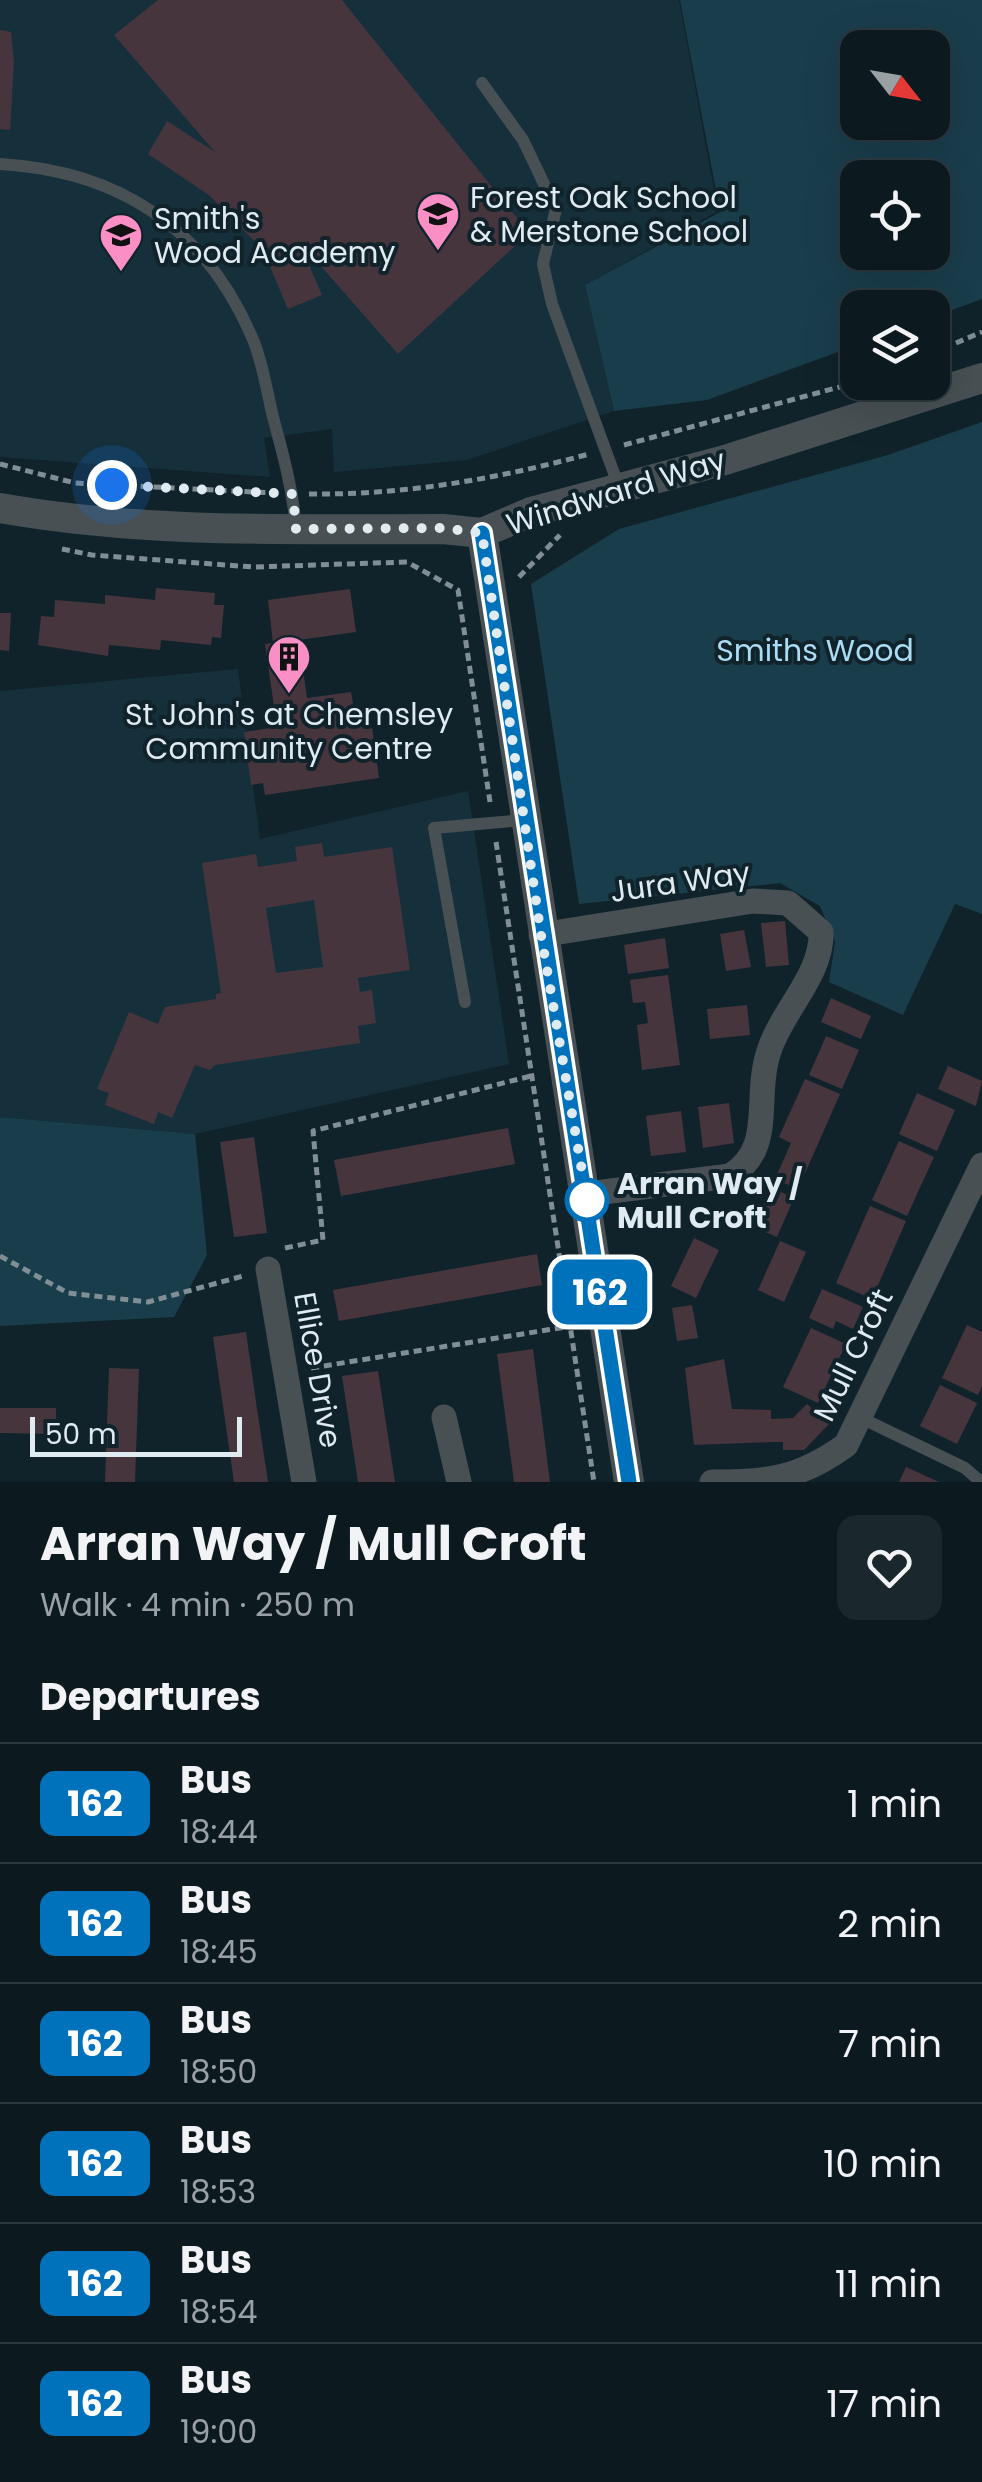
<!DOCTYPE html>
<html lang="en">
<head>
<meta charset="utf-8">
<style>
  :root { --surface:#0c1a20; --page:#1a272d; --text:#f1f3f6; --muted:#9aa1a5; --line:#2c383e }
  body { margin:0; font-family:Poppins,sans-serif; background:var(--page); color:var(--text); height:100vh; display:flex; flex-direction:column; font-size:38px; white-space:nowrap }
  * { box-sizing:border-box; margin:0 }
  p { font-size:32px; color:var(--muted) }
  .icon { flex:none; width:55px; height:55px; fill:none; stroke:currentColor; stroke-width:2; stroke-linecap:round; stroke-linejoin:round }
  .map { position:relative; height:1482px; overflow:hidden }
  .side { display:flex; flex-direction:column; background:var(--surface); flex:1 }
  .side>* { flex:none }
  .badge { padding:0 20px; border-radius:15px; font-size:35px; line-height:65px }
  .needle { width:65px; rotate:121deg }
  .controls { position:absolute; left:840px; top:30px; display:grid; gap:20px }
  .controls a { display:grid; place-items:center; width:110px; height:110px; border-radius:20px; background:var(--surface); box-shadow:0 10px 40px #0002,0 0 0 2px var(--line); font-size:50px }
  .scale { position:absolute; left:30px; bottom:25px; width:212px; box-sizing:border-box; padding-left:10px; border:5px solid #dfebf0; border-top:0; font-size:28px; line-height:35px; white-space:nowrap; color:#dfebf0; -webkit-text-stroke:8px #10232b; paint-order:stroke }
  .you { position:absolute; width:50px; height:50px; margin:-25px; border:8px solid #fff; border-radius:50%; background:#1a73e8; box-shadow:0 0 0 15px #1a73e833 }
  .map>.badge { position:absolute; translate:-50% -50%; box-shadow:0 0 0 5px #fff }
  h2 { padding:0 40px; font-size:38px; line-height:90px }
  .round { display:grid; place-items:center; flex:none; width:105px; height:105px; border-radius:20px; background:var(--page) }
  .head { display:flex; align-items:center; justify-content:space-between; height:170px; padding:0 40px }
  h1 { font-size:48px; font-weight:700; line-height:75px }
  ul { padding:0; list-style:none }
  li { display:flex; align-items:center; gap:30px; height:120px; padding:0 40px; border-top:2px solid var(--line) }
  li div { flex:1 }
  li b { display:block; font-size:38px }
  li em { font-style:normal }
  li .badge { min-width:110px; font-weight:700; text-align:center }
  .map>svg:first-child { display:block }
  .built { fill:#15303b }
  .green { fill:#1a3d4c; fill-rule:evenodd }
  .building { fill:#47353e; fill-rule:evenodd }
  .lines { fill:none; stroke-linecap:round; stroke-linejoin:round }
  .path { stroke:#808f96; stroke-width:5; stroke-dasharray:8 5; stroke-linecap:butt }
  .service { stroke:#485054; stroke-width:12 }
  .minor { stroke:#485054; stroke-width:25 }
  .tertiary { stroke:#485054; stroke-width:30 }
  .line-casing { stroke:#fff; stroke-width:22 }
  .line { stroke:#0072bc; stroke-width:15 }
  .walk { stroke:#dfebf0; stroke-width:10; stroke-dasharray:0 18 }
  .stop-dot { fill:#fff; stroke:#0072bc; stroke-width:5 }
  .labels { text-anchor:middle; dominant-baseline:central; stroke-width:8; stroke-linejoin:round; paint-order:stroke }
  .poi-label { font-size:30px; fill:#dfebf0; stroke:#10232b; text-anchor:start }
  .street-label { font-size:30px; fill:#dfebf0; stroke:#10232b }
  .park-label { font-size:30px; fill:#aadcf3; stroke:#10232b }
  .stop-label { font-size:30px; font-weight:bold; fill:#dfebf0; stroke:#10232b; text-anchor:start }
</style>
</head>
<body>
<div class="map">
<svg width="982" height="1482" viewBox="0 0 982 1482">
  <rect width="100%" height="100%" fill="#10232b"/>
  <path class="built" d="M0,0H679L718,211L585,285L614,411L467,460L334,472L332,429L264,438L270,477L0,457Z
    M238,669L260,839L468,791L509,1064L195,1134L0,1117V691Z"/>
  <path class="green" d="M680,0H982V299L933,317L932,308H858L857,345L707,400L614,411L585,285L720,212ZM858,48H932V122H858ZM858,178H932V252H858Z
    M982,422V914L955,904L903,1015L829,982L835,942L820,906L780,883L579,904L531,584L619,529L888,455Z
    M0,1117L195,1134L207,1255L174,1317L0,1326Z"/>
  <path class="building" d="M158,0H342L529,233L398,354L298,240L322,295L288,309L263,250L210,196L148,154L167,121L215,152L114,35Z
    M0,30L11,32L14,62L10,130L0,129Z
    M156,588L215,593L214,605H224L221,638L212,637L211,645L161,640L160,650L109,645L108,656L38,645L41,616L54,617L55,600L105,604V595L155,600Z
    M350,589L356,632L299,640L307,698L351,692L355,716L370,713L379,778L265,795L263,783L251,785L244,732L277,727L265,644L273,643L268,600Z
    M0,613H11L9,651L0,650Z
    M322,843L324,857L392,847L410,970L358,978L360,992L372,990L376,1023L358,1026L360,1043L215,1065L210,1070L195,1065L172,1118L158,1112L154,1124L105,1105L109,1093L97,1089L129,1012L158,1024L165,1007L216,999V994L221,993L202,863L256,854L258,867L297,861L295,847ZM314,900L323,967L276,973L266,908Z
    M785,921L789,965L766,967L761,923Z
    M744,930L751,967L726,971L720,934Z
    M665,938L669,968L628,974L624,945Z
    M668,975L680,1065L642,1070L637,1025L648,1023L645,1002L633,1003L630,980Z
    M831,998L871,1016L861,1039L821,1022Z
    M747,1005L750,1035L710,1039L707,1009Z
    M826,1036L859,1050L842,1089L809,1075Z
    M948,1066L982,1081L976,1106L938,1089Z
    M805,1079L840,1094L798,1189L775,1179L791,1143L779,1137Z
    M917,1093L955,1110L937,1151L899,1134Z
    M729,1103L734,1143L703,1148L698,1107Z
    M681,1111L686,1152L651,1156L646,1116Z
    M508,1128L515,1164L341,1196L334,1160Z
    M254,1137L267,1233L234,1237L220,1142Z
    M899,1141L934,1157L907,1216L872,1200Z
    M770,1187L794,1198L777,1237L752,1226Z
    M870,1206L906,1221L872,1299L836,1283Z
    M694,1238L719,1250L696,1298L671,1286Z
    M780,1241L806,1252L784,1302L758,1290Z
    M537,1254L542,1285L339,1321L333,1290Z
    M822,1289L863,1307L853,1329L836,1321L833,1329L809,1318Z
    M692,1305L698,1338L677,1341L672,1308Z
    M967,1325L982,1332V1386L978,1395L942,1378Z
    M811,1328L846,1344L818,1403L783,1387Z
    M246,1332L257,1409L268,1482H234L224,1413L213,1337Z
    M533,1349L550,1482H514L497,1354Z
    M724,1359L732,1409L771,1410V1419L793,1418L807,1404L829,1424L804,1450H783V1442H772L694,1445L685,1368Z
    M109,1368L139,1369L135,1482H105Z
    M378,1371L395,1482H358L342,1376Z
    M940,1385L977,1403L957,1444L920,1426Z
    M0,1408H56V1434L0,1433Z
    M906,1467L939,1482H899Z"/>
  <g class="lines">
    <path class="path" d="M932,353L982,332
      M624,445L858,382
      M0,464L75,483L273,493
      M309,494C405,495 497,479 589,454
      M62,549L92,555L253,567L407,562L458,590L490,802
      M519,577L560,535
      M496,842L594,1482
      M285,1248L323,1240L313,1131L531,1076
      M0,1256L68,1293L148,1302L243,1276
      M311,1368L572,1326"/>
    <path class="service" d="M482,83L523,140L556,209L543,264L552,304L619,487
      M0,164C119,171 207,228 254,342C263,365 267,392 273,417C283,454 293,490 296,529
      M465,1002L434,828L523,820
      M859,1417L965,1468L981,1482"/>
    <path class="minor" d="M541,935L753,901L788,903L821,932C823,974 781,1012 769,1051C753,1099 776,1148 730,1176L587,1194
      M268,1269L304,1482
      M444,1417L459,1482
      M712,1482C769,1482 799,1479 846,1445L982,1165"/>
    <path class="tertiary" d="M0,508C147,534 294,529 443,529L482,533L531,512L725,460L982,378
      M482,533L629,1482"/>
  </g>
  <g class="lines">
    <g class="line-casing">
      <path id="line" d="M482,533L629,1482"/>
    </g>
    <use href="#line" class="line"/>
    <path class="walk" d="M112,485L293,494L296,529L442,528L482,533L541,935L587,1200"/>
  </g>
  <defs>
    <g id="school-pin" transform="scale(2.25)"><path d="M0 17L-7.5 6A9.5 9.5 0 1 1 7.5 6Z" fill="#fa8fc6" stroke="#10232b"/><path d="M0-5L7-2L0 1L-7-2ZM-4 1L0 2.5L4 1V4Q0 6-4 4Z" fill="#111"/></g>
    <g id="building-pin" transform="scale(2.25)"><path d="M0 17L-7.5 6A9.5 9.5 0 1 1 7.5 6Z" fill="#fa8fc6" stroke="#10232b"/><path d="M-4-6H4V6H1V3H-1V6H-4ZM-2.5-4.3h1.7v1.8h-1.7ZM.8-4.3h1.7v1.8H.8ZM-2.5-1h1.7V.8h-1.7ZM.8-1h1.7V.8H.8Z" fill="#111"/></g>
  </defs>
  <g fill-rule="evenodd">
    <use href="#school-pin" x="438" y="214"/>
    <use href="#school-pin" x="121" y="235"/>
    <use href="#building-pin" x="289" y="657"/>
  </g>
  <circle class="stop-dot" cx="587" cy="1200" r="20"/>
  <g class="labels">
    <g class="poi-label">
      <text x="470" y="197">Forest Oak School<tspan x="470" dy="34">&amp; Merstone School</tspan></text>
      <text x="154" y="218">Smith's<tspan x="154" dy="34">Wood Academy</tspan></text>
      <text x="289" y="714" text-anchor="middle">St John's at Chemsley<tspan x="289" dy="34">Community Centre</tspan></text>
    </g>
    <g class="street-label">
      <text transform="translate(616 492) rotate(-17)">Windward Way</text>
      <text transform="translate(680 882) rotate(-8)">Jura Way</text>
      <text transform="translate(853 1355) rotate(-64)">Mull Croft</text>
      <text transform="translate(318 1370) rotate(80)">Ellice Drive</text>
    </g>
    <g class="park-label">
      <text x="815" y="650">Smiths Wood</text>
    </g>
    <g class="stop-label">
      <text x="617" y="1183">Arran Way /<tspan x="617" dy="34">Mull Croft</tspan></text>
    </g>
  </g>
</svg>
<div class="controls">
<a><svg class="needle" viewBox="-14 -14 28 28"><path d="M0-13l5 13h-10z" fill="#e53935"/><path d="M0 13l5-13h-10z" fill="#9aa1a5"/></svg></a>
<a><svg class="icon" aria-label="locate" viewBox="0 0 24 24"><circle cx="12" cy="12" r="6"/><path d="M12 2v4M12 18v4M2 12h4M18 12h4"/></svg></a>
<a><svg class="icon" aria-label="layers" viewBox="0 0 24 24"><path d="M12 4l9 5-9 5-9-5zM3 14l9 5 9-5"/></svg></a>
</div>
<div class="scale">50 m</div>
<div class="you" style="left:112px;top:485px"></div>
<b class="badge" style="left:600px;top:1292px;background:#0072bc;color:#fff">162</b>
</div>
<section class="side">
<div class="head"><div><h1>Arran Way / Mull Croft</h1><p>Walk · 4 min · 250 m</p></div><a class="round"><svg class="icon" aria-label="heart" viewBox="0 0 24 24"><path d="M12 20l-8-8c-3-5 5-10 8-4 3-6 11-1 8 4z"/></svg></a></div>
<h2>Departures</h2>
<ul>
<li><span class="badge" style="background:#0072bc;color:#fff">162</span><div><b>Bus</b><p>18:44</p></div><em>1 min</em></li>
<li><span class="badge" style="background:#0072bc;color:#fff">162</span><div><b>Bus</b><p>18:45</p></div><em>2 min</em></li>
<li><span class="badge" style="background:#0072bc;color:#fff">162</span><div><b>Bus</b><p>18:50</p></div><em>7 min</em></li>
<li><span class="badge" style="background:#0072bc;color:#fff">162</span><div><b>Bus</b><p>18:53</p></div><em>10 min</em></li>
<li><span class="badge" style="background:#0072bc;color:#fff">162</span><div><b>Bus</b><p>18:54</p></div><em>11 min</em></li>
<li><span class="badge" style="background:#0072bc;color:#fff">162</span><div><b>Bus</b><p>19:00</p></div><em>17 min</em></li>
</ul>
</section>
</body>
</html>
